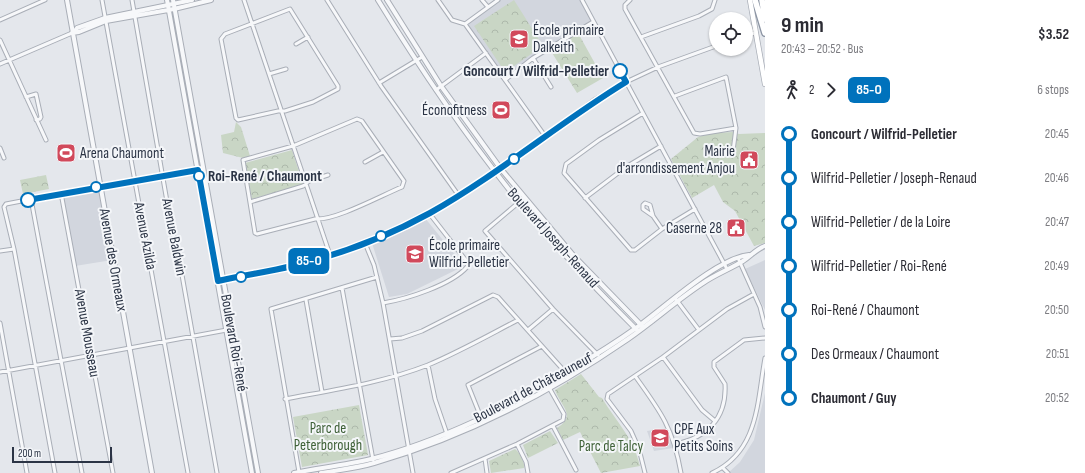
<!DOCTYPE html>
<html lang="en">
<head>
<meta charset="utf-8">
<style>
  :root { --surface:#fff; --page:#f7f7f7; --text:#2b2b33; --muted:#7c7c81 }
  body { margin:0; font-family:"Sofia Sans Condensed",sans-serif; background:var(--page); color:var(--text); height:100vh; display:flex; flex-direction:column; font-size:15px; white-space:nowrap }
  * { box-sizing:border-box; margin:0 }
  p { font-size:13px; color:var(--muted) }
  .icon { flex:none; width:22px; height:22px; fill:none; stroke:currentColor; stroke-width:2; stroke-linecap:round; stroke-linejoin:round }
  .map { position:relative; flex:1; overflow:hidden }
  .drawer { display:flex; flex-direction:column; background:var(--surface); width:320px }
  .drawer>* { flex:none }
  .badge { padding:0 8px; border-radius:6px; font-size:14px; line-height:26px }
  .fabs { position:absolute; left:709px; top:12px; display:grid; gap:8px }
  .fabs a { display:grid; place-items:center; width:44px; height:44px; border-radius:50%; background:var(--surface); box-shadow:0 1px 3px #0004; font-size:20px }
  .scale { position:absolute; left:12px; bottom:10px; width:100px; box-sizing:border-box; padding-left:4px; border:2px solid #2b3445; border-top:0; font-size:11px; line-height:14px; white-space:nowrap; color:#2b3445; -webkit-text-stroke:3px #f4f6f9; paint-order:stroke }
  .map>.badge { position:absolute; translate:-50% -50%; box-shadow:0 0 0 2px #fff }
  .legs { display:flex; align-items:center; gap:6px; height:44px; padding:0 16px; font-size:13px }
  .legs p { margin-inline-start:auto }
  .summary { display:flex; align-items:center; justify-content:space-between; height:68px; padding:0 16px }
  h1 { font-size:22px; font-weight:700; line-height:30px }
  ul { padding:0 16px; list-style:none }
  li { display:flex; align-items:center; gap:14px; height:44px; font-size:15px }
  li i { display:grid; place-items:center; width:6px; height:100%; margin:0 5px; background:currentColor }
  li i::after { content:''; width:10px; height:10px; margin:-5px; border:3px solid; border-radius:50%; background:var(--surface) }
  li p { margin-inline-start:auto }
  li:first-child i { background:linear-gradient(#0000 50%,currentColor 0) }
  li:last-child i { background:linear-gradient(currentColor 50%,#0000 0) }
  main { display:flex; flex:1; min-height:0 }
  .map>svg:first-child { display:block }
  .built { fill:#d2d6de }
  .park { fill:url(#park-crowns) }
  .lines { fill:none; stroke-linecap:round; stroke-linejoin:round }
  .minor-casing { stroke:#a9aeb7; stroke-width:5 }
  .tertiary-casing { stroke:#a9aeb7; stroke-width:6 }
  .secondary-casing { stroke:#a9aeb7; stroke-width:6 }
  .motorway-casing { stroke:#8b94a3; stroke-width:8 }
  .minor { stroke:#f7f8fa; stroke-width:3 }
  .tertiary { stroke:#f7f8fa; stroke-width:4 }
  .secondary { stroke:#fff; stroke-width:4.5 }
  .motorway { stroke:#fff; stroke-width:5.5 }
  .line-1-casing { stroke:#fff; stroke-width:9 }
  .line-1 { stroke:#0072bc; stroke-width:6 }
  .stop-1-dot { fill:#fff; stroke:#0072bc; stroke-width:2 }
  .labels { text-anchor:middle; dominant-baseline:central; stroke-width:4; stroke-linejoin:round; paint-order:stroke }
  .poi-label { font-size:15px; fill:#2b3445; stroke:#f4f6f9; text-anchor:start }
  .stop-label { font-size:15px; font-weight:bold; fill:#2b3445; stroke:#f4f6f9; text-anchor:end }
  .street-label { font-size:15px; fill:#2b3445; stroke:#f4f6f9 }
  .park-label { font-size:15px; fill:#3f6138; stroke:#f4f6f9 }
</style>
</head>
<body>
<main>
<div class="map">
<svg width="765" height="473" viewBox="0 0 765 473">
  <defs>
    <pattern id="park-crowns" width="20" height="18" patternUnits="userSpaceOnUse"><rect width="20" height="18" fill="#c9d6c5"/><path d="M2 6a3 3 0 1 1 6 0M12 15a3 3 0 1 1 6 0" fill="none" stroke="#adb8ab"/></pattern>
  </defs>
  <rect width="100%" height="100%" fill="#e4e7ec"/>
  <path class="built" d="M498,0H582L593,22L533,58L505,80L465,24Z
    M98,187L112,260L75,266L62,193Z
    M425,218L464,266L407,294L389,297L372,243Z
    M765,260V310L745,269Z
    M765,393V473H728L740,462L754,440Z
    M665,428L673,448L654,451L647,431Z"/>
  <path class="park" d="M514,0L543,46L505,72L474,26Z
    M577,31L603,78L577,93L549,48Z
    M236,122L241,127L250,156L243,158L223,153L221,135L234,132Z
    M733,132L739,134L765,133V243L754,246L735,211L723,202L714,185L692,198L671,159L698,137L714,133Z
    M292,150L303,184L252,199L245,163Z
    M46,175L49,189L23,194L20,180Z
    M581,374L599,397L602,398C617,423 633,437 640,466L601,473L580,432L563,440L557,428C577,415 561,407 555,390Z
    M359,405L368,455L302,467L293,417Z
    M550,431L558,443L528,458L523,445Z
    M515,449C520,453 525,461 524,468L491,473L489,461Z"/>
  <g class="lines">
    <g class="minor-casing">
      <path id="minor" d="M102,0L188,473
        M132,0L169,213L182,275L217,473
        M244,0L330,255
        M327,0L381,86L459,196
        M438,0L452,20L465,24L545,136
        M482,0L488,7
        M582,0L727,269
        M630,0L625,5V9L694,133L700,134L736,128
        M290,9L338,86V89L313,102L285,111H278L238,120L236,118L221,39L225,34Z
        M0,20L45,0
        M465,24L498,0
        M746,35L756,33
        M641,37L699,16L712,9L715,0
        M0,40L46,140
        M296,44L308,37
        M533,58L551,87
        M0,64L72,33
        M269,74L286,69
        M505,80L533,58L593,22
        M379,83L422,57
        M436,90L486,53
        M675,96L726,77L736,128L733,151
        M26,97L36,94L41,117L40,119L36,120
        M643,113L599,140L566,164L564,173L631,250H635L662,229L695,209
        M357,119L362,121L404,181L402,187C382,195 335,221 315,219L257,234L255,233L243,160L293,146Z
        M0,148L4,158
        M365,162L383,152
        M61,193L113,473
        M524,198L485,231L553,309L598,355
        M585,198L626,167L661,146
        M31,199L82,473
        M250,202L303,186L309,181L328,175
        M653,216L650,205L645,203L643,205V209L653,216L662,229
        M365,243L374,265L383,303L413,473
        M0,251L14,249
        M738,258L760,307L765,327
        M218,281L294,266L330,255L365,243L429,213L501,169L594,100L626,82L658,67L716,46
        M342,288L373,460
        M675,298L699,330
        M306,300L322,392
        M383,303C407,299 451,285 467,267L468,263L464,258L429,213
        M0,323L27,473
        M528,330L553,309
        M390,339L402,338L422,331L493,295L498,297L567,374
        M663,357L702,410L715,421
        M428,365L435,399L447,434
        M0,372L232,329
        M635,376C661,412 673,428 681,473
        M285,399C333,390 382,383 428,365C459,352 489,335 518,320
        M482,420L468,385L542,346
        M553,426L576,470
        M517,444L526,462L528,473
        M675,444C707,438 727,418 725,384L714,367V362L744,340L765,338
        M485,459L487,473
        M723,468L728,473
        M299,472L271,309L377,277
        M55,473L14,249L4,207L6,204L99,186L203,169
        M451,473L517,444L563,420L564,414L547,384
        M645,473L639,449L631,431L607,399L608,394L663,357L727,309L754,294
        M712,473C759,451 757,402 765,358"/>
    </g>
    <g class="tertiary-casing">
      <path id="tertiary" d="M67,0L152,473
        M167,0L252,473
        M173,0L258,473
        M378,0C421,70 467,138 519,202C555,246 596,289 636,329
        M387,0L441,86L501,169L573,255L642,326
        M75,31L77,28L105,18L192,0
        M72,33L79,32L106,21L174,9L211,0
        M294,473C320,468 346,465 371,459C438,442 514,405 572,369C594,356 615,343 636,328C663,309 717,258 749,255
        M321,473C339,470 357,468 374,463C465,437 551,392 628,339C654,321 677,300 703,283C716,274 730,269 743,261C751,256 756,249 765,246"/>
    </g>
    <g class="secondary-casing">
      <path id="secondary" d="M750,0L765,84"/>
    </g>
    <g class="motorway-casing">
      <path id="motorway" d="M755,0L765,33
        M762,0L765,19"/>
    </g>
    <use href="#minor" class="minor"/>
    <use href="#tertiary" class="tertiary"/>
    <use href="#secondary" class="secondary"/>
    <use href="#motorway" class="motorway"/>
  </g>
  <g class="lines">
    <g class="line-1-casing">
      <path id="line-1" d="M28,200L198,170L218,281C243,275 268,272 292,266C339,255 388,236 430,213C499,174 559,123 626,82L620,71"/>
    </g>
    <use href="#line-1" class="line-1"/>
  </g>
  <defs>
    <g id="school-square" transform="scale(1)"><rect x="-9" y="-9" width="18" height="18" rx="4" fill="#d1495b" stroke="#f4f6f9"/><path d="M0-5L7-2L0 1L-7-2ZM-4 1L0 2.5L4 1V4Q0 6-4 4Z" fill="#fff"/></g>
    <g id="stadium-square" transform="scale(1)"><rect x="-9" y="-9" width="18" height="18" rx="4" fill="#d1495b" stroke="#f4f6f9"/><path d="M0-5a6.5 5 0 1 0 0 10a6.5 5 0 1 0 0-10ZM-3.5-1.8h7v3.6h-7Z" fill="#fff"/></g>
    <g id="civic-square" transform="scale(1)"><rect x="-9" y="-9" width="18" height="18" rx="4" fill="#d1495b" stroke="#f4f6f9"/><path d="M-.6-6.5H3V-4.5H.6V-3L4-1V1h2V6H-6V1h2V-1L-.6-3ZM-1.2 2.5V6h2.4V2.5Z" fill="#fff"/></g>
  </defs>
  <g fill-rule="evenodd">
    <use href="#school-square" x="519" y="39"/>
    <use href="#stadium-square" x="501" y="110"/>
    <use href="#stadium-square" x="66" y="153"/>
    <use href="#civic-square" x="749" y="160"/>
    <use href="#civic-square" x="736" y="228"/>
    <use href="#school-square" x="415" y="254"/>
    <use href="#school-square" x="660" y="438"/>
  </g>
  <g class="stop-1-dot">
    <circle cx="620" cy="71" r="7"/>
    <circle cx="514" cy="159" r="5"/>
    <circle cx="199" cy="176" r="5"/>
    <circle cx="96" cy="187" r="5"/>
    <circle cx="28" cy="200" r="7"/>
    <circle cx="381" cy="236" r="5"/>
    <circle cx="241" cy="277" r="5"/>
  </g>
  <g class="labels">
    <g class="poi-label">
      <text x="533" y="30">École primaire<tspan x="533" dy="17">Dalkeith</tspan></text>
      <text x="487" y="110" text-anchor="end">Éconofitness</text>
      <text x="735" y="151" text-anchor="end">Mairie<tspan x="735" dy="17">d'arrondissement Anjou</tspan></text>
      <text x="80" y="153">Arena Chaumont</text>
      <text x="722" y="228" text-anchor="end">Caserne 28</text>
      <text x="429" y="245">École primaire<tspan x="429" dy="17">Wilfrid-Pelletier</tspan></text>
      <text x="674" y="429">CPE Aux<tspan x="674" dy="17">Petits Soins</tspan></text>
    </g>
    <g class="stop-label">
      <text x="609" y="71">Goncourt / Wilfrid-Pelletier</text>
      <text x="208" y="176" text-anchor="start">Roi-René / Chaumont</text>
    </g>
    <g class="street-label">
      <text transform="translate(145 236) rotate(79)">Avenue Azilda</text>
      <text transform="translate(174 237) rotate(79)">Avenue Baldwin</text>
      <text transform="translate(553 238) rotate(48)">Boulevard Joseph-Renaud</text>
      <text transform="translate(113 260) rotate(80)">Avenue des Ormeaux</text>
      <text transform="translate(87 333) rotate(80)">Avenue Mousseau</text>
      <text transform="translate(234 343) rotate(80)">Boulevard Roi-René</text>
      <text transform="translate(533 388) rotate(-28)">Boulevard de Châteauneuf</text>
    </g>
    <g class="park-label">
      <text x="328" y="428">Parc de<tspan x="328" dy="17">Peterborough</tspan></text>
      <text x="611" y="446">Parc de Talcy</text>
    </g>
  </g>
</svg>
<div class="fabs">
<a><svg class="icon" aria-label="locate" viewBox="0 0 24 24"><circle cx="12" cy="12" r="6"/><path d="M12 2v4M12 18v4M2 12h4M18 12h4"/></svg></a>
</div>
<div class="scale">200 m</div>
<b class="badge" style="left:309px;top:261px;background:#0072bc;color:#fff">85-O</b>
</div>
<section class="drawer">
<div class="summary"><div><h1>9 min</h1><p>20:43 – 20:52 · Bus</p></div><b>$3.52</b></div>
<div class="legs"><svg class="icon" aria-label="walk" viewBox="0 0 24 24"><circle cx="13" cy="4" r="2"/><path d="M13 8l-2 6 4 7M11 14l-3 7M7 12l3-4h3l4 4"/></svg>2<svg class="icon" aria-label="forward" viewBox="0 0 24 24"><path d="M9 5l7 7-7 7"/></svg><b class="badge" style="background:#0072bc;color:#fff">85-O</b><p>6 stops</p></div>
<ul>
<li><i style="color:#0072bc"></i><b>Goncourt / Wilfrid-Pelletier</b><p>20:45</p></li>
<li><i style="color:#0072bc"></i><span>Wilfrid-Pelletier / Joseph-Renaud</span><p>20:46</p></li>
<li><i style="color:#0072bc"></i><span>Wilfrid-Pelletier / de la Loire</span><p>20:47</p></li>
<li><i style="color:#0072bc"></i><span>Wilfrid-Pelletier / Roi-René</span><p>20:49</p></li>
<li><i style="color:#0072bc"></i><span>Roi-René / Chaumont</span><p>20:50</p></li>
<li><i style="color:#0072bc"></i><span>Des Ormeaux / Chaumont</span><p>20:51</p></li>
<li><i style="color:#0072bc"></i><b>Chaumont / Guy</b><p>20:52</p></li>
</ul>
</section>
</main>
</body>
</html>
